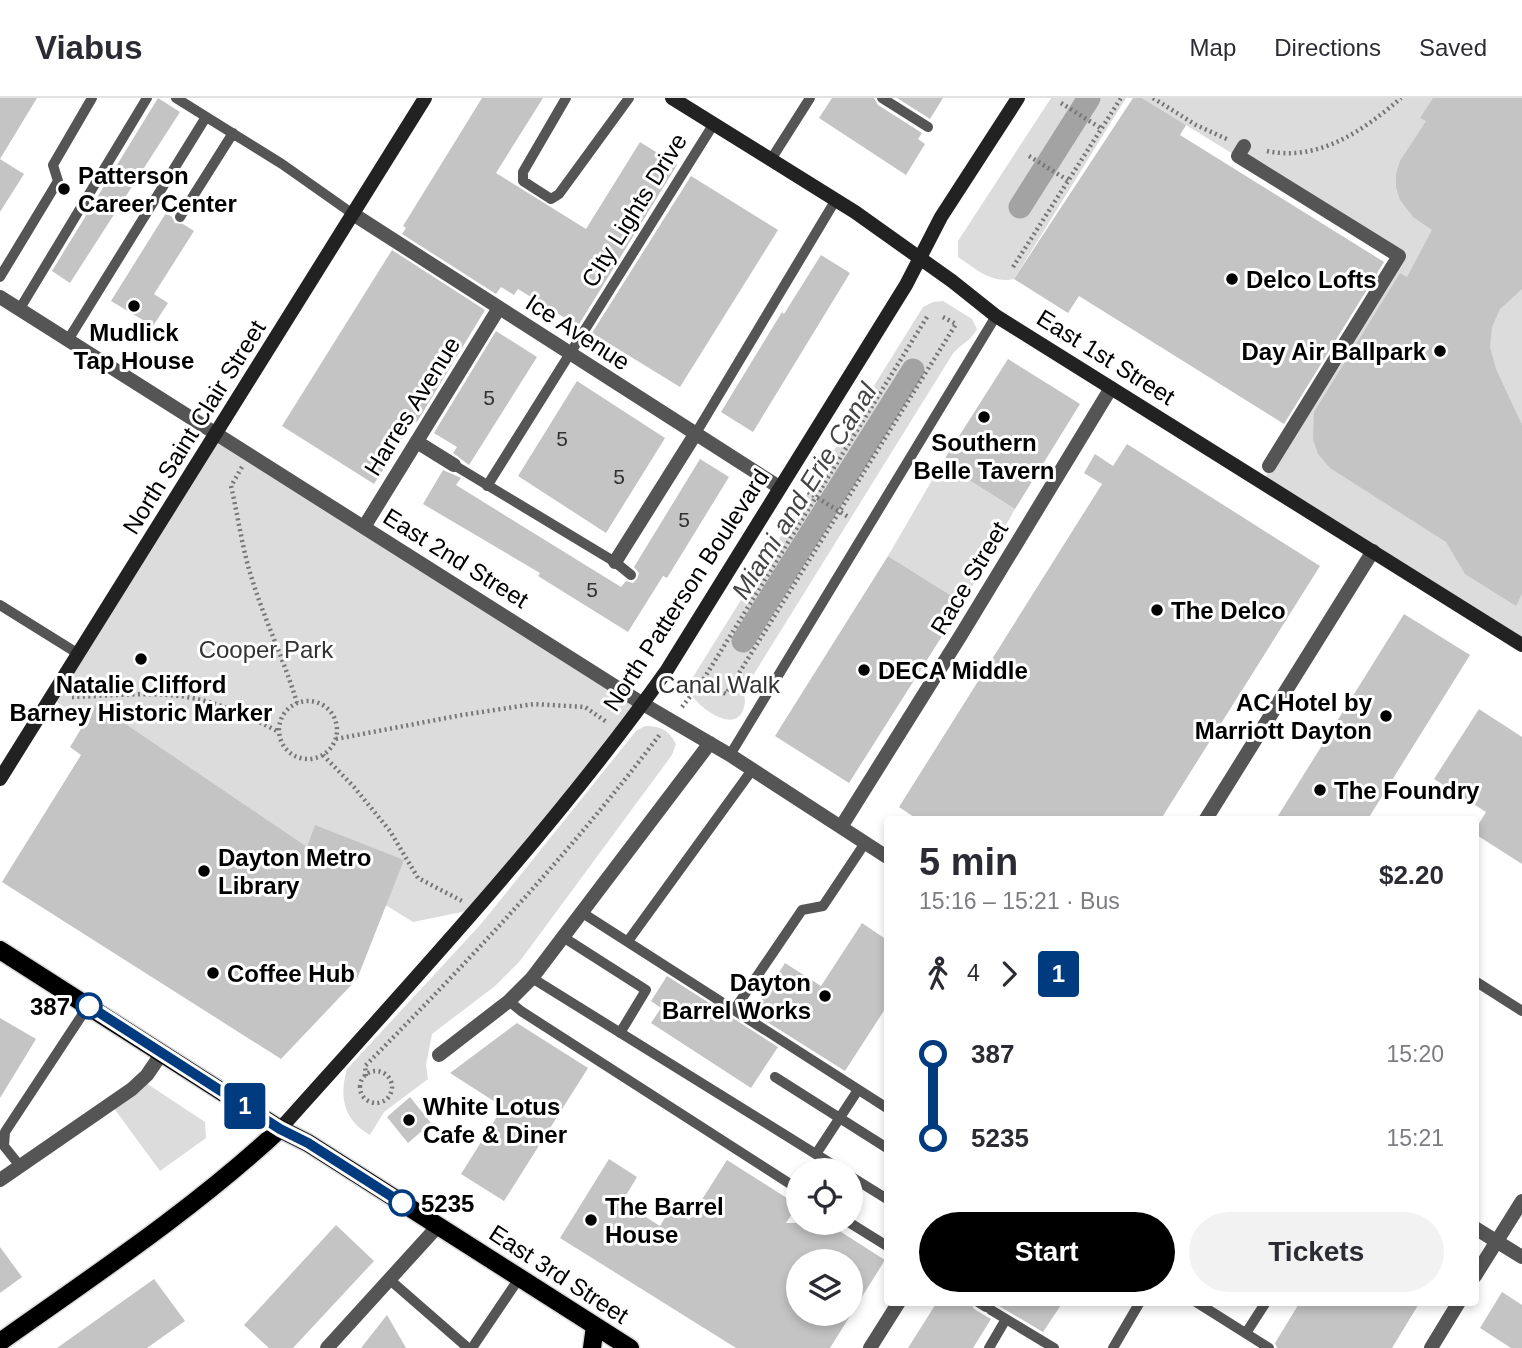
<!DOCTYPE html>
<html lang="en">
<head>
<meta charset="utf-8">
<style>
  :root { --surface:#fff; --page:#f2f2f3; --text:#2b2b33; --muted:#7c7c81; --line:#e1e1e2; --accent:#000 }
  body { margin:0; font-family:Helvetica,sans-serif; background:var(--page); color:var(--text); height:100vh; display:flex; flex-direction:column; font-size:26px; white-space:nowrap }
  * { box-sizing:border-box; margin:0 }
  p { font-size:23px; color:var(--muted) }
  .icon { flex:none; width:38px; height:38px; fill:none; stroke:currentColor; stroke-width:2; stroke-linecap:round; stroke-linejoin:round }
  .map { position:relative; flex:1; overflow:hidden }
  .details { position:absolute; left:884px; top:718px; width:595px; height:490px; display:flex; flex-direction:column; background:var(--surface); border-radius:7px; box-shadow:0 4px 10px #0003 }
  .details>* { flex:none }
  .badge { padding:0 14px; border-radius:5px; font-size:24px; line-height:46px }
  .tools { position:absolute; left:786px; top:1060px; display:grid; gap:14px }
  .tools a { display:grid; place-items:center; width:77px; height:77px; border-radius:50%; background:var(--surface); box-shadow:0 4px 10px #0003; font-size:35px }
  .map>.badge { position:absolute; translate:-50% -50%; box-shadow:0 0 0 4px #fff }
  .legs { display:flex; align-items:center; gap:10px; height:77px; padding:0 35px; font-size:23px }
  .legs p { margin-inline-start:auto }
  .head { display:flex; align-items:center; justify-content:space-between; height:119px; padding:0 35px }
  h1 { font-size:38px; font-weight:700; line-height:52px }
  .action { display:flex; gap:14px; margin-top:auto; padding:14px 35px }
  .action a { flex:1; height:80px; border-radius:42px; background:var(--accent); color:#fff; font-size:28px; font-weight:700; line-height:80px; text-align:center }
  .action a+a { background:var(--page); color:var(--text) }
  ul { padding:0 35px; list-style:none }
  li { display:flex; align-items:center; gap:24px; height:84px; font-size:26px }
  li i { display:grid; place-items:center; width:10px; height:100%; margin:0 9px; background:currentColor }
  li i::after { content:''; width:18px; height:18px; margin:-9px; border:5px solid; border-radius:50%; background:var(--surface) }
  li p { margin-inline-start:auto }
  li:first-child i { background:linear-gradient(#0000 50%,currentColor 0) }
  li:last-child i { background:linear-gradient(currentColor 50%,#0000 0) }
  header { display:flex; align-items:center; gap:42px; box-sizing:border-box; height:98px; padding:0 35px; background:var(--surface); border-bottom:2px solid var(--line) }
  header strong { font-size:33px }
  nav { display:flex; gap:38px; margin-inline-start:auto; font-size:24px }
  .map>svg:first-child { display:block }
  .green { fill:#dcdcdc }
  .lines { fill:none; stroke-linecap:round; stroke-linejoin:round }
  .canal { stroke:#a3a3a3; stroke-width:23 }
  .building { fill:#c4c4c4; fill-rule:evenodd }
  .primary-casing { stroke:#dbdbdb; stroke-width:21 }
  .path { stroke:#777; stroke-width:4.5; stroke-dasharray:2 3.5; stroke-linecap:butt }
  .service { stroke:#555; stroke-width:10 }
  .pedestrian { stroke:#555; stroke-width:14 }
  .minor { stroke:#555; stroke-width:14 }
  .tertiary { stroke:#555; stroke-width:14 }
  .secondary { stroke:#222; stroke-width:14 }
  .primary { stroke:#000; stroke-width:18 }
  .path-bridge { stroke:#777; stroke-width:4.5; stroke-dasharray:2 3.5; stroke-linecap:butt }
  .line-1-casing { stroke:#fff; stroke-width:16 }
  .line-1 { stroke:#003b80; stroke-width:10 }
  .poi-dot { fill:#000; stroke:#fff; stroke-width:2.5 }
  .stop-1-dot { fill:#fff; stroke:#003b80; stroke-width:3.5 }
  .labels { text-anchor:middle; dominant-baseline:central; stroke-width:6; stroke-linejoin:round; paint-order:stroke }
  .number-label { font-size:21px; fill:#313131 }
  .poi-label { font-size:24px; font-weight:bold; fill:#000; stroke:#fff; text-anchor:start }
  .street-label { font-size:24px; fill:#000; stroke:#fff }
  .park-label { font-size:24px; fill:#333; stroke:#fff }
  .stop-label { font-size:24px; font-weight:bold; fill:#000; stroke:#fff; text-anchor:end }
  .water-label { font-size:26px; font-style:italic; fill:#444; stroke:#fff }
</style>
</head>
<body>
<header>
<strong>Viabus</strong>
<nav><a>Map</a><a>Directions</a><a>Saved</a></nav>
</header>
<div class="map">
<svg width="1522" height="1250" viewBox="0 0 1522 1250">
  <rect width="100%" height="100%" fill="#fff"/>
  <path class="green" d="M1051,0H1126L1014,181C992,186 976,171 958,159V143Z
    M1142,0H1522V547L1264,382L1281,347L1399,158Z
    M943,203L972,221L977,231C972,242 959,247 952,257L744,592C744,597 746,604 744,609C737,638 699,610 691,596L693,579L923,209L933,204Z
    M216,336L643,606L476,811L413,824L50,600Z
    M942,365L1015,411L963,505L888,458Z
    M645,628C660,628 669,632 676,646L672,657L520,863L495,888L432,936L426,967L428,981L384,1014L370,1037C343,1022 339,998 347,971L481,826L636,633Z
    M146,985L205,1024L206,1040L160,1073L113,1009Z"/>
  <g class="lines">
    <path class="canal" d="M1020,109L1089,0
      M743,543L913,272"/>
  </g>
  <path class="building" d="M0,0H37L0,61L24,76L0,114Z
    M158,0L180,14L70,185L52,173Z
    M482,0H543L496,75L586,131L640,44L677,67L578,228L518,191L514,197L501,189L496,196L402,136L406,130L403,128Z
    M832,0H874L878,7L922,35L918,41L925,46L906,77L819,20Z
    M897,0H943L930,21Z
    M1133,0H1142L1186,27L1180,37L1384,164L1284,326L1079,198L1068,215L1014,181Z
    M1433,0H1522V191L1500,211L1492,229L1490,249L1496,271L1522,327V496L1516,508L1465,476L1446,444L1330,370L1318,356L1313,341L1314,314L1400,175L1407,179L1432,132L1413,119L1400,102L1396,89V76L1400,63L1426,23L1420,20Z
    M691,78L778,132L680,289L592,235Z
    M166,115L172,119L175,125L183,126L194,133L154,196L168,205L153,228L111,203Z
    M392,152L485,212L417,324L414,322L374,386L282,328Z
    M821,157L850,175L753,334L721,314L782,214L784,216Z
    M496,233L537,259L469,367L453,355L457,349L434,335Z
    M1008,261L1080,306L1015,411L942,365Z
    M577,283L665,340L606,435L518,378Z
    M1127,346L1320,468L1161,721H917L899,709L1102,386L1084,375L1095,356L1113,368Z
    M700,361L729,379L667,480L663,478L628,534L538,478L540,475L423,406L443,372L461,380L456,387L621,489L626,483L633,485L637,481L639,475L634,469Z
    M888,458L963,505L849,685L775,638Z
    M1404,516L1470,557L1394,679L1368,721H1276Z
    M96,606L307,749L315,727L404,762L357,881L281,961L2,784L81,657L70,649Z
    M1479,611L1522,639V766L1475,736V732L1486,714L1434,681Z
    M862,825L887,842V908L845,973L753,915L785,865L821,888Z
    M667,878L778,949L751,990L651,925L661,910L651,903Z
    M0,920L36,941L0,1000Z
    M517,925L588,970L504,1103L461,1076L503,1009L450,975Z
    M410,999L431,1025L408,1045L387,1019Z
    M609,1061L637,1079L622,1104L660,1128L671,1110L689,1122L727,1062L798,1107L786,1125H827L885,1162L830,1250H736L560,1140ZM798,1164H850V1216H798Z
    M336,1127L374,1163L293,1250H269L244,1227Z
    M0,1149L22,1179L0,1195Z
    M154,1181L185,1223L147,1250H57Z
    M1502,1194L1522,1207V1250H1511L1480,1230Z
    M937,1204H970L974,1211L991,1221L973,1250H908Z
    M992,1204H1063L1043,1234Z
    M1300,1204H1420L1392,1250H1277L1275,1245Z
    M387,1217L406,1250H361Z"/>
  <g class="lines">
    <g class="primary-casing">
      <path id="primary" d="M0,852L280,1031L308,1045L630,1250
        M0,1244C96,1176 194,1111 280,1031
        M592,1250L595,1228"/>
    </g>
    <path class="path" d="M1153,0L1196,27L1229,42
      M1061,5L1102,31
      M1267,53C1319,64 1364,32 1401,0
      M1029,58L1069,83
      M1013,169L1121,0
      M927,219L703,582L726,596L956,226L941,218
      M242,369L231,388C238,418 242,449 251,478C264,521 284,561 297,605
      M72,599C116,598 165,591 209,604C233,611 256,622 279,634
      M279 632a29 29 0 1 1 58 0a29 29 0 1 1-58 0Z
      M682,609L703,582
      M336,641L462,617L534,606L585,609L608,625
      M323,657L354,689L390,733L418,780L462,803
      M360 989a16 16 0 1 1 32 0a16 16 0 1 1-32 0Z
      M366,978L365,968C470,862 571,754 661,635"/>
    <path class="service" d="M176,0L282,66L353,116
      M566,0L523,74V83L551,101L559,96L629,0
      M882,0L928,29
      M770,63L810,0
      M180,119L233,35
      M0,179L58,83L53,67L92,0
      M19,212L147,0
      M68,242L206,19
      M696,335L835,103
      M454,367L615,464L631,477
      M487,388L713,27
      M0,507L77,555
      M730,657L996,218
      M581,814L887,1010
      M563,839L646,892L620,935
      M628,843L752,672
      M532,880L843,1073
      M1475,883L1522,913
      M509,903L521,913L798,1091
      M734,912L802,812L823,808L865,745
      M775,979L887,1050
      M816,1056L858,992
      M20,1068L4,1048L5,1034L88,908
      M850,1078L887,1101
      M850,1125L887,1148
      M390,1182L468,1250
      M978,1204L986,1209
      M1196,1204L1269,1250
      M991,1212L1054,1250
      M1246,1235L1266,1204
      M472,1250L520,1179
      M989,1250L1006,1221
      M1113,1250L1140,1204"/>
    <path class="pedestrian" d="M1244,48L1238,58L1399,158L1269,368
      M417,344L454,367"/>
    <path class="minor" d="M353,116L779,389
      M364,429L499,210
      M615,464L696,335
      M643,606L730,657L887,759
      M1206,721L1373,453
      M841,729L961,537L1111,290
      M439,957L509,903L532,880L710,645
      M0,1082L132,991L147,977L162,955
      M1475,1130L1522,1159
      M1475,1178L1522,1103
      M327,1250L438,1128
      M870,1250L899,1204
      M1431,1250L1459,1204"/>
    <path class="tertiary" d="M0,199L643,606"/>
    <path class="secondary" d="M672,0L855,114L952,183L996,218L1522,547
      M0,681L425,0
      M280,1031C413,882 551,735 667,572L906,187L941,119L1018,0"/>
    <use href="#primary" class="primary"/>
    <path class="path-bridge" d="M808,394L850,420"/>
  </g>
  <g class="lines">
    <g class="line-1-casing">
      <path id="line-1" d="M89,908L280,1031L308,1045L402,1105"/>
    </g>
    <use href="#line-1" class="line-1"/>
  </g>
  <g class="poi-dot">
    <circle cx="64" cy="91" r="7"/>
    <circle cx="1232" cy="181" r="7"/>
    <circle cx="134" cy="208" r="7"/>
    <circle cx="1440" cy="253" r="7"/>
    <circle cx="984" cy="319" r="7"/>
    <circle cx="1157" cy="512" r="7"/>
    <circle cx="141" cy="561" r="7"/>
    <circle cx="864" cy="572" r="7"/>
    <circle cx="1386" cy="618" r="7"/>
    <circle cx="1320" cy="692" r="7"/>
    <circle cx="204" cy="773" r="7"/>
    <circle cx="213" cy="875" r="7"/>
    <circle cx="825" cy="898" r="7"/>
    <circle cx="409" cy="1022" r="7"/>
    <circle cx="591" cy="1122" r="7"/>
  </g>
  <g class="stop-1-dot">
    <circle cx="89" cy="908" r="12"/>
    <circle cx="402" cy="1105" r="12"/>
  </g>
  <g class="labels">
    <g class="number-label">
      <text x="489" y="299">5</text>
      <text x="562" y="340">5</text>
      <text x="619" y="378">5</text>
      <text x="684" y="421">5</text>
      <text x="592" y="491">5</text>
    </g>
    <g class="poi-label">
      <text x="78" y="77">Patterson<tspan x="78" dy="28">Career Center</tspan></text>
      <text x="1246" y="181">Delco Lofts</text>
      <text x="134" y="234" text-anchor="middle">Mudlick<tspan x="134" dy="28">Tap House</tspan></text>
      <text x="1426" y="253" text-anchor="end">Day Air Ballpark</text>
      <text x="984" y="344" text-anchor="middle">Southern<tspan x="984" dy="28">Belle Tavern</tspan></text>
      <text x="1171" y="512">The Delco</text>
      <text x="878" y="572">DECA Middle</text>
      <text x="141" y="586" text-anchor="middle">Natalie Clifford<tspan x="141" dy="28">Barney Historic Marker</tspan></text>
      <text x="1372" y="604" text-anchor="end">AC Hotel by<tspan x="1372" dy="28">Marriott Dayton</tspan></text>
      <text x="1334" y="692">The Foundry</text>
      <text x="218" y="759">Dayton Metro<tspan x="218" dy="28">Library</tspan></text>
      <text x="227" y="875">Coffee Hub</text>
      <text x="811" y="884" text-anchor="end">Dayton<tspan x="811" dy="28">Barrel Works</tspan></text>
      <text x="423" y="1008">White Lotus<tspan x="423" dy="28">Cafe &amp; Diner</tspan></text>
      <text x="605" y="1108">The Barrel<tspan x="605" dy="28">House</tspan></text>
    </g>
    <g class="street-label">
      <text transform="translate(634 112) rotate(-58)">CIty Lights Drive</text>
      <text transform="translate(578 234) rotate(33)">Ice Avenue</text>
      <text transform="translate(1106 259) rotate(32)">East 1st Street</text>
      <text transform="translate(412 308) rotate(-58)">Harres Avenue</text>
      <text transform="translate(194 329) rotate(-58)">North Saint Clair Street</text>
      <text transform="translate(456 460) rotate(32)">East 2nd Street</text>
      <text transform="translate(969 480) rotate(-59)">Race Street</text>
      <text transform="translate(686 492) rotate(-57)">North Patterson Boulevard</text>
      <text transform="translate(559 1176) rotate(33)">East 3rd Street</text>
    </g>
    <g class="park-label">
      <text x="266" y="551">Cooper Park</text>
      <text x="719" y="586">Canal Walk</text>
    </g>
    <g class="stop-label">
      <text x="70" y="908">387</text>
      <text x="421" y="1105" text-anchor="start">5235</text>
    </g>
    <g class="water-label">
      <text transform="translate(804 393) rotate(-58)">Miami and Erie Canal</text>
    </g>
  </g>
</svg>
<div class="tools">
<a><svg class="icon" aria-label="locate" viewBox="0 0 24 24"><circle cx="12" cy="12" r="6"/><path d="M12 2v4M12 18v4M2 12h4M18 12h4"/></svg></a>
<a><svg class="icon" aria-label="layers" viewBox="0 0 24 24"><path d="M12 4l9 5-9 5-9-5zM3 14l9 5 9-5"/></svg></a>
</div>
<b class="badge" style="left:245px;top:1008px;background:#003b80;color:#fff">1</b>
<section class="details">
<div class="head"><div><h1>5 min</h1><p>15:16 – 15:21 · Bus</p></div><b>$2.20</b></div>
<div class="legs"><svg class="icon" aria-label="walk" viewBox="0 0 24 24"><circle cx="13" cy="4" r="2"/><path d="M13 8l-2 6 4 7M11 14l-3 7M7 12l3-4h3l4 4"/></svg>4<svg class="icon" aria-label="forward" viewBox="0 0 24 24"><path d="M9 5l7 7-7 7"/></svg><b class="badge" style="background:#003b80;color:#fff">1</b></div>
<ul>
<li><i style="color:#003b80"></i><b>387</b><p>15:20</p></li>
<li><i style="color:#003b80"></i><b>5235</b><p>15:21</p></li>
</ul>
<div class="action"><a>Start</a><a>Tickets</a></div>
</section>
</div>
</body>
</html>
